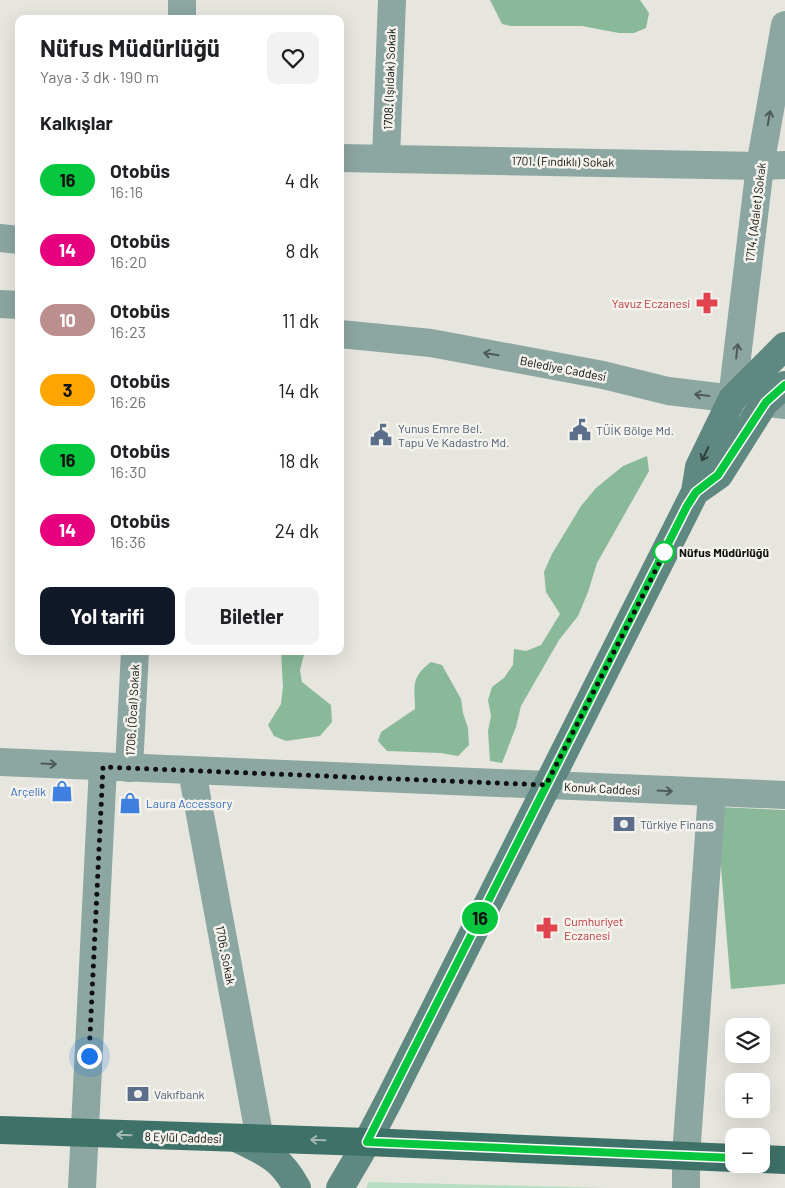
<!DOCTYPE html>
<html lang="tr">
<head>
<meta charset="utf-8">
<style>
  :root { --surface:#fff; --page:#f2f2f2; --text:#202124; --muted:#757577; --accent:#111827 }
  body { margin:0; font-family:Barlow,sans-serif; background:var(--page); color:var(--text); height:100vh; display:flex; flex-direction:column; font-size:19px; white-space:nowrap }
  * { box-sizing:border-box; margin:0 }
  p { font-size:16px; color:var(--muted) }
  .icon { flex:none; width:28px; height:28px; fill:none; stroke:currentColor; stroke-width:2; stroke-linecap:round; stroke-linejoin:round }
  .map { position:relative; flex:1; overflow:hidden }
  .side { position:absolute; left:15px; top:15px; width:329px; height:640px; display:flex; flex-direction:column; background:var(--surface); border-radius:10px; box-shadow:0 5px 20px #0002 }
  .side>* { flex:none }
  .badge { padding:0 10px; border-radius:16px; font-size:18px; line-height:32px }
  .fabs { position:absolute; left:725px; top:1018px; display:grid; gap:10px }
  .fabs a { display:grid; place-items:center; width:45px; height:45px; border-radius:10px; background:var(--surface); box-shadow:0 5px 20px #0002; font-size:25px }
  .you { position:absolute; width:25px; height:25px; margin:-12px; border:4px solid #fff; border-radius:50%; background:#1a73e8; box-shadow:0 0 0 8px #1a73e833 }
  .map>.badge { position:absolute; translate:-50% -50%; box-shadow:0 0 0 2px #fff }
  h2 { padding:0 25px; font-size:19px; line-height:45px }
  .round { display:grid; place-items:center; flex:none; width:52px; height:52px; border-radius:10px; background:var(--page) }
  .head { display:flex; align-items:center; justify-content:space-between; height:85px; padding:0 25px }
  h1 { font-size:24px; font-weight:700; line-height:38px }
  .cta { display:flex; gap:10px; margin-top:auto; padding:10px 25px }
  .cta a { flex:1; height:58px; border-radius:10px; background:var(--accent); color:#fff; font-size:20px; font-weight:700; line-height:58px; text-align:center }
  .cta a+a { background:var(--page); color:var(--text) }
  ul { padding:0; list-style:none }
  li { display:flex; align-items:center; gap:15px; height:70px; padding:0 25px }
  li div { flex:1 }
  li b { display:block; font-size:19px }
  li em { font-style:normal }
  li .badge { min-width:55px; font-weight:700; text-align:center }
  .map>svg:first-child { display:block }
  .green { fill:#b7dec3 }
  .forest { fill:#8ab999 }
  .lines { fill:none; stroke-linecap:round; stroke-linejoin:round }
  .pedestrian { stroke:#8ca6a1; stroke-width:28 }
  .minor { stroke:#8ca6a1; stroke-width:28 }
  .tertiary { stroke:#8ca6a1; stroke-width:28 }
  .secondary { stroke:#5f8880; stroke-width:28 }
  .primary { stroke:#3e7168; stroke-width:28 }
  .oneway { stroke:#4e5b58 }
  .oneway2 { stroke:#30403c }
  .oneway3 { stroke:#a2b8b1 }
  .line-casing { stroke:#fff; stroke-width:11 }
  .line { stroke:#06c73d; stroke-width:8 }
  .walk { stroke:#10100e; stroke-width:5; stroke-dasharray:0 9 }
  .stop-dot { fill:#fff; stroke:#06c73d; stroke-width:2.5 }
  .labels { text-anchor:middle; dominant-baseline:central; stroke-width:5; stroke-linejoin:round; paint-order:stroke }
  .street-label { font-size:12px; fill:#10100e; stroke:#f3f2ec }
  .health-label { font-size:12px; fill:#be3a42; stroke:#f3f2ec; text-anchor:end }
  .service-label { font-size:12px; fill:#4e5e75; stroke:#f3f2ec; text-anchor:start }
  .stop-label { font-size:12px; font-weight:bold; fill:#10100e; stroke:#f3f2ec; text-anchor:start }
  .shop-label { font-size:12px; fill:#366cbe; stroke:#f3f2ec; text-anchor:end }
</style>
</head>
<body>
<div class="map">
<svg width="785" height="1188" viewBox="0 0 785 1188">
  <rect width="100%" height="100%" fill="#e6e5de"/>
  <path class="green" d="M369,1182L608,1188H366Z"/>
  <path class="forest" d="M490,0H640L649,13L646,28L634,33H619L582,26H511L502,24Z
    M647,456L649,471L597,563L588,592L578,616L559,640L521,706L516,727L502,763L490,761L488,731L491,716L488,700L492,687L504,678L513,665L514,649L526,651L541,645L560,614L546,592L544,572L552,554L581,506L596,488L623,466Z
    M281,651H305L300,670L302,682L331,705L332,722L320,736L286,741L274,736L268,725L281,704L283,687Z
    M431,662L442,665L461,699L463,713L468,728L469,745L458,756L441,753L387,751L378,741L381,732L415,709C415,686 410,678 431,662Z
    M716,807L785,810V984L731,989Z"/>
  <g class="lines">
    <path class="pedestrian" d="M760,166L785,165
      M192,771L260,1139
      M686,1156L712,793
      M82,1188L103,767"/>
    <path class="minor" d="M182,19V0
      M340,158L760,166
      M386,158L392,0
      M0,238L19,240
      M129,768L135,651
      M686,1188V1156"/>
    <path class="tertiary" d="M0,304L19,305
      M340,334L431,343L603,375L668,391L785,405
      M732,399L760,166L785,25
      M0,762L785,795"/>
    <path class="secondary" d="M695,492L719,475L765,402L785,385
      M238,1139C267,1153 282,1159 297,1188
      M340,1188L367,1142L389,1100L695,492L699,467L732,399L785,346"/>
    <path class="primary" d="M0,1130L367,1142L734,1158
      M761,1159L785,1160"/>
  </g>
  <defs><path id="oneway-shaft" d="M-6 0H5M1.5-3L5.5 0L1.5 3" fill="none" stroke-width="1.6" stroke-linecap="round" stroke-linejoin="round" transform="scale(1.25)"/></defs>
  <g class="oneway">
    <use href="#oneway-shaft" transform="translate(769 118) rotate(-80)"/>
    <use href="#oneway-shaft" transform="translate(737 351) rotate(-83)"/>
    <use href="#oneway-shaft" transform="translate(491 354) rotate(-170)"/>
    <use href="#oneway-shaft" transform="translate(702 395) rotate(-173)"/>
    <use href="#oneway-shaft" transform="translate(49 764) rotate(3)"/>
    <use href="#oneway-shaft" transform="translate(665 791) rotate(3)"/>
  </g>
  <use class="oneway2" href="#oneway-shaft" transform="translate(705 454) rotate(116)"/>
  <g class="oneway3">
    <use href="#oneway-shaft" transform="translate(124 1135) rotate(-178)"/>
    <use href="#oneway-shaft" transform="translate(318 1140) rotate(-178)"/>
  </g>
  <g class="lines">
    <g class="line-casing">
      <path id="line" d="M734,1158L367,1142L687,506L696,492L718,475L766,402L785,385"/>
    </g>
    <use href="#line" class="line"/>
    <path class="walk" d="M89,1056L103,767L546,785L668,546L664,552"/>
  </g>
  <defs>
    <g id="pharmacy-bare" transform="scale(1.725)"><path d="M-2-6h4v4h4v4h-4v4h-4v-4h-4v-4h4Z" fill="#e0444e" stroke="#f3f2ec" stroke-width="2.5" paint-order="stroke"/></g>
    <g id="civic-bare" transform="scale(1.725)"><path d="M-.6-6.5H3V-4.5H.6V-3L4-1V1h2V6H-6V1h2V-1L-.6-3ZM-1.2 2.5V6h2.4V2.5Z" fill="#5c6f8a" stroke="#f3f2ec" stroke-width="2.5" paint-order="stroke"/></g>
    <g id="shop-bare" transform="scale(1.725)"><path d="M-5-2.5h2.3a2.7 3.5 0 0 1 5.4 0H5L5.5 6h-11ZM-1.5-2.5h3a1.5 2.3 0 0 0-3 0Z" fill="#3f7fe0" stroke="#f3f2ec" stroke-width="2.5" paint-order="stroke"/></g>
    <g id="bank-bare" transform="scale(1.725)"><path d="M-6-4H6V4H-6ZM0-2.3a2.3 2.3 0 1 0 0 4.6a2.3 2.3 0 1 0 0-4.6Z" fill="#5c6f8a" stroke="#f3f2ec" stroke-width="2.5" paint-order="stroke"/></g>
  </defs>
  <g fill-rule="evenodd">
    <use href="#pharmacy-bare" x="707" y="303"/>
    <use href="#civic-bare" x="580" y="430"/>
    <use href="#civic-bare" x="381" y="435"/>
    <use href="#shop-bare" x="62" y="791"/>
    <use href="#shop-bare" x="130" y="803"/>
    <use href="#bank-bare" x="624" y="824"/>
    <use href="#pharmacy-bare" x="547" y="928"/>
    <use href="#bank-bare" x="138" y="1094"/>
  </g>
  <circle class="stop-dot" cx="664" cy="552" r="10"/>
  <g class="labels">
    <g class="street-label">
      <text transform="translate(389 79) rotate(-88)">1708. (Işıldak) Sokak</text>
      <text transform="translate(563 161) rotate(1)">1701. (Fındıklı) Sokak</text>
      <text transform="translate(755 212) rotate(-83)">1714. (Adalet) Sokak</text>
      <text transform="translate(563 368) rotate(11)">Belediye Caddesi</text>
      <text transform="translate(132 710) rotate(-87)">1706. (Öcal) Sokak</text>
      <text transform="translate(602 788) rotate(3)">Konuk Caddesi</text>
      <text transform="translate(226 955) rotate(79)">1706. Sokak</text>
      <text transform="translate(183 1137) rotate(2)">8 Eylül Caddesi</text>
    </g>
    <g class="health-label">
      <text x="690" y="303">Yavuz Eczanesi</text>
      <text x="564" y="921" text-anchor="start">Cumhuriyet<tspan x="564" dy="14">Eczanesi</tspan></text>
    </g>
    <g class="service-label">
      <text x="398" y="428">Yunus Emre Bel.<tspan x="398" dy="14">Tapu Ve Kadastro Md.</tspan></text>
      <text x="596" y="430">TÜİK Bölge Md.</text>
      <text x="640" y="824">Türkiye Finans</text>
      <text x="154" y="1094">Vakıfbank</text>
    </g>
    <g class="stop-label">
      <text x="679" y="552">Nüfus Müdürlüğü</text>
    </g>
    <g class="shop-label">
      <text x="46" y="791">Arçelik</text>
      <text x="146" y="803" text-anchor="start">Laura Accessory</text>
    </g>
  </g>
</svg>
<div class="fabs">
<a><svg class="icon" aria-label="layers" viewBox="0 0 24 24"><path d="M12 4l9 5-9 5-9-5zM3 14l9 5 9-5"/></svg></a>
<a>+</a>
<a>−</a>
</div>
<div class="you" style="left:89px;top:1056px"></div>
<b class="badge" style="left:480px;top:918px;background:#06c73d;color:#111">16</b>
<section class="side">
<div class="head"><div><h1>Nüfus Müdürlüğü</h1><p>Yaya · 3 dk · 190 m</p></div><a class="round"><svg class="icon" aria-label="heart" viewBox="0 0 24 24"><path d="M12 20l-8-8c-3-5 5-10 8-4 3-6 11-1 8 4z"/></svg></a></div>
<h2>Kalkışlar</h2>
<ul>
<li><span class="badge" style="background:#06c73d;color:#111">16</span><div><b>Otobüs</b><p>16:16</p></div><em>4 dk</em></li>
<li><span class="badge" style="background:#e6007e;color:#fff">14</span><div><b>Otobüs</b><p>16:20</p></div><em>8 dk</em></li>
<li><span class="badge" style="background:#bc8f8f;color:#fff">10</span><div><b>Otobüs</b><p>16:23</p></div><em>11 dk</em></li>
<li><span class="badge" style="background:#ffa500;color:#111">3</span><div><b>Otobüs</b><p>16:26</p></div><em>14 dk</em></li>
<li><span class="badge" style="background:#06c73d;color:#111">16</span><div><b>Otobüs</b><p>16:30</p></div><em>18 dk</em></li>
<li><span class="badge" style="background:#e6007e;color:#fff">14</span><div><b>Otobüs</b><p>16:36</p></div><em>24 dk</em></li>
</ul>
<div class="cta"><a>Yol tarifi</a><a>Biletler</a></div>
</section>
</div>
</body>
</html>
